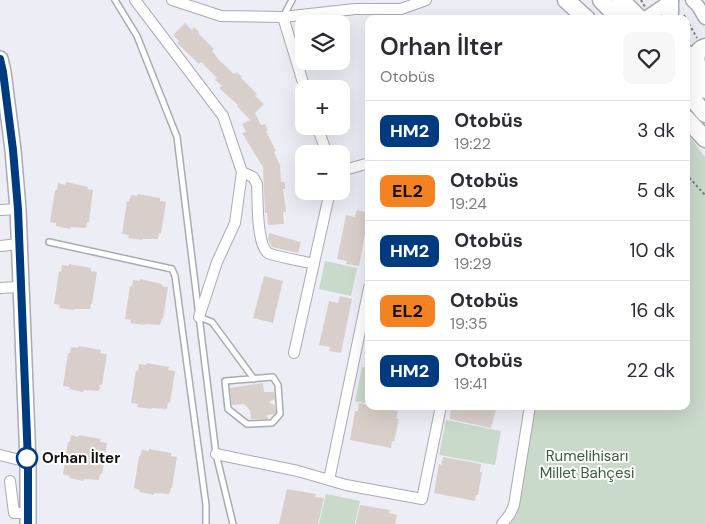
<!DOCTYPE html>
<html lang="tr">
<head>
<meta charset="utf-8">
<style>
  :root { --surface:#fff; --page:#f7f7f7; --text:#2b2b33; --muted:#7c7c81; --line:#e1e1e2 }
  body { margin:0; font-family:"DM Sans",sans-serif; background:var(--page); color:var(--text); height:100vh; display:flex; flex-direction:column; font-size:19px; white-space:nowrap }
  * { box-sizing:border-box; margin:0 }
  p { font-size:16px; color:var(--muted) }
  .icon { flex:none; width:28px; height:28px; fill:none; stroke:currentColor; stroke-width:2; stroke-linecap:round; stroke-linejoin:round }
  .map { position:relative; flex:1; overflow:hidden }
  .drawer { position:absolute; left:365px; top:15px; width:325px; height:395px; display:flex; flex-direction:column; background:var(--surface); border-radius:10px; box-shadow:0 5px 20px #0002 }
  .drawer>* { flex:none }
  .badge { padding:0 10px; border-radius:8px; font-size:18px; line-height:32px }
  .controls { position:absolute; left:295px; top:15px; display:grid; gap:10px }
  .controls a { display:grid; place-items:center; width:55px; height:55px; border-radius:10px; background:var(--surface); box-shadow:0 5px 20px #0002; font-size:25px }
  .map>.badge { position:absolute; translate:-50% -50%; box-shadow:0 0 0 2px #fff }
  .round { display:grid; place-items:center; flex:none; width:52px; height:52px; border-radius:10px; background:var(--page) }
  .overview { display:flex; align-items:center; justify-content:space-between; height:85px; padding:0 15px }
  h1 { font-size:24px; font-weight:600; line-height:38px }
  ul { padding:0; list-style:none }
  li { display:flex; align-items:center; gap:15px; height:60px; padding:0 15px; border-top:1px solid var(--line) }
  li div { flex:1 }
  li b { display:block; font-size:19px }
  li em { font-style:normal }
  li .badge { min-width:55px; font-weight:700; text-align:center }
  .map>svg:first-child { display:block }
  .green { fill:#c9d9ca }
  .building { fill:#d9cfca }
  .lines { fill:none; stroke-linecap:round; stroke-linejoin:round }
  .service-casing { stroke:#aaaab3; stroke-width:8 }
  .minor-casing { stroke:#aaaab3; stroke-width:12 }
  .tertiary-casing { stroke:#aaaab3; stroke-width:15 }
  .secondary-casing { stroke:#aaaab3; stroke-width:18 }
  .primary-casing { stroke:#aaaab3; stroke-width:19 }
  .path { stroke:#7a7a80; stroke-width:2; stroke-dasharray:2.5 2.5; stroke-linecap:butt }
  .service { stroke:#fff; stroke-width:5 }
  .minor { stroke:#fff; stroke-width:10 }
  .tertiary { stroke:#fff; stroke-width:12 }
  .secondary { stroke:#fff; stroke-width:15 }
  .primary { stroke:#fff; stroke-width:16 }
  .line-casing { stroke:#fff; stroke-width:11 }
  .line { stroke:#003b80; stroke-width:8 }
  .stop-dot { fill:#fff; stroke:#003b80; stroke-width:2.5 }
  .labels { text-anchor:middle; dominant-baseline:central; stroke-width:4; stroke-linejoin:round; paint-order:stroke }
  .park-label { font-size:15px; fill:#365d3a; stroke:#fff }
  .stop-label { font-size:15px; font-weight:bold; fill:#121215; stroke:#fff; text-anchor:start }
</style>
</head>
<body>
<div class="map">
<svg width="705" height="524" viewBox="0 0 705 524">
  <rect width="100%" height="100%" fill="#ededf6"/>
  <path class="green" d="M686,132L705,157V524H510L515,517L533,406H686Z
    M325,261L357,268L351,296L319,289Z
    M362,367L369,368V404L355,401Z
    M446,420L501,431L495,465L439,455Z
    M326,494L360,501L355,524H319Z"/>
  <path class="building" d="M185,23L192,30L194,27L199,32L198,33L214,49L212,51L220,61L234,74L237,72L242,77L241,78L257,94L255,96L264,104L255,113L261,125L265,124L268,130L266,131L276,151L274,152L280,165L281,182H285V189H283L286,212H283L284,224L268,225L267,213H265L263,167L242,133L246,132L242,124L250,120L237,106L238,105L219,88L222,86L215,80L217,78L201,62L199,64L177,43L179,41L173,35Z
    M66,182L88,187L87,189L93,190L89,222H87L86,228L71,227L70,229L56,226V223L50,222L55,190H57L58,183L65,185Z
    M138,194L160,198V201L166,202L161,234L159,233L158,239H143L142,240L128,238L129,235L122,234L127,201L129,202L131,195L137,196Z
    M357,210L369,213L359,266L346,264L347,261L337,259L346,215L355,217Z
    M269,233L301,242L298,253L272,247L268,239Z
    M69,264L91,268V271L97,272L92,304H91L90,309H74V310L59,308L60,305L54,304L59,271L61,272L62,265L69,266Z
    M264,276L283,281L273,323L253,318Z
    M140,279L162,284V286L168,287L163,319H162L160,325L145,324V325L130,323L131,320L125,319L130,286L132,287L133,280L140,281Z
    M340,296L352,299L341,353L329,351L330,347L319,345L329,301L338,303Z
    M79,346L101,350L100,353L107,354L102,385H100L99,391L84,390L83,392L69,389L70,387L63,386L68,353H70L71,347L78,348Z
    M147,363L169,367L168,370L175,371L170,403L168,402L167,409L152,408L151,409L137,407L138,404L131,403L136,370L138,371L139,364L146,365Z
    M263,383L264,392H274L275,399L269,402L275,406L276,412L274,414L267,415L268,419H251L250,410L244,404L232,405L230,388Z
    M359,403L369,405V406L398,411L396,418L399,419L394,442L392,441L391,448L350,440L355,411H358Z
    M451,406H497L491,428L450,419Z
    M71,435L78,437L79,435L101,439L100,442L107,443L102,474H100L99,480L84,479L83,481L69,478L70,476L63,474L68,442H70Z
    M149,449L171,453V456L177,457L172,488H171L169,494L154,493V495L139,492L140,490L134,488L139,456H140L142,450L149,451Z
    M443,457L481,464L480,472H482L478,495H476L475,501L434,493L439,464L441,465Z
    M287,489L316,494L315,497L324,498L318,524H279Z
    M360,505L390,510L389,513L397,515L395,524H356Z"/>
  <g class="lines">
    <g class="service-casing">
      <path id="service" d="M115,0L137,36L177,137L216,454L233,524
        M283,17L292,0
        M49,242L172,269L175,276L206,505V524
        M199,317L212,322L254,379
        M273,377L278,385L280,414L272,423L247,424L228,409L225,381Z"/>
    </g>
    <g class="minor-casing">
      <path id="minor" d="M135,0L223,116L242,172L235,223L217,262L199,317
        M172,0L221,16L283,17L355,9H401L426,0
        M283,17L305,89
        M317,126L327,154
        M341,171L369,163
        M242,172L253,177L257,184C258,199 256,244 268,253C276,257 304,261 314,264
        M0,210L18,209
        M0,246L18,244
        M0,288L20,287
        M294,353L330,191
        M216,454L298,471L346,485L422,499L441,406
        M0,455L28,462
        M329,480L369,288
        M10,481L14,513H28
        M502,524L510,514L514,505L530,406"/>
    </g>
    <g class="tertiary-casing">
      <path id="tertiary" d="M692,0L698,6L705,18
        M644,19L672,0"/>
    </g>
    <g class="secondary-casing">
      <path id="secondary" d="M0,59L3,72L13,150L18,209L28,462V524"/>
    </g>
    <g class="primary-casing">
      <path id="primary" d="M566,0L587,19
        M601,0L620,19
        M621,0L640,19
        M670,19V1
        M686,53L705,73
        M698,66C695,58 696,50 705,47
        M686,69L705,90
        M686,91L705,114
        M686,118L705,139"/>
    </g>
    <path class="path" d="M641,0L645,7
      M684,15L697,38
      M686,174L705,195"/>
    <use href="#service" class="service"/>
    <use href="#minor" class="minor"/>
    <use href="#tertiary" class="tertiary"/>
    <use href="#secondary" class="secondary"/>
    <use href="#primary" class="primary"/>
  </g>
  <g class="lines">
    <g class="line-casing">
      <path id="line" d="M0,59L3,72L13,150L18,209L28,462V524"/>
    </g>
    <use href="#line" class="line"/>
  </g>
  <circle class="stop-dot" cx="27" cy="458" r="10"/>
  <g class="labels">
    <g class="park-label">
      <text x="587" y="456">Rumelihisarı<tspan x="587" dy="17">Millet Bahçesi</tspan></text>
    </g>
    <g class="stop-label">
      <text x="42" y="458">Orhan İlter</text>
    </g>
  </g>
</svg>
<div class="controls">
<a><svg class="icon" aria-label="layers" viewBox="0 0 24 24"><path d="M12 4l9 5-9 5-9-5zM3 14l9 5 9-5"/></svg></a>
<a>+</a>
<a>−</a>
</div>
<section class="drawer">
<div class="overview"><div><h1>Orhan İlter</h1><p>Otobüs</p></div><a class="round"><svg class="icon" aria-label="heart" viewBox="0 0 24 24"><path d="M12 20l-8-8c-3-5 5-10 8-4 3-6 11-1 8 4z"/></svg></a></div>
<ul>
<li><span class="badge" style="background:#003b80;color:#fff">HM2</span><div><b>Otobüs</b><p>19:22</p></div><em>3 dk</em></li>
<li><span class="badge" style="background:#f58220;color:#111">EL2</span><div><b>Otobüs</b><p>19:24</p></div><em>5 dk</em></li>
<li><span class="badge" style="background:#003b80;color:#fff">HM2</span><div><b>Otobüs</b><p>19:29</p></div><em>10 dk</em></li>
<li><span class="badge" style="background:#f58220;color:#111">EL2</span><div><b>Otobüs</b><p>19:35</p></div><em>16 dk</em></li>
<li><span class="badge" style="background:#003b80;color:#fff">HM2</span><div><b>Otobüs</b><p>19:41</p></div><em>22 dk</em></li>
</ul>
</section>
</div>
</body>
</html>
